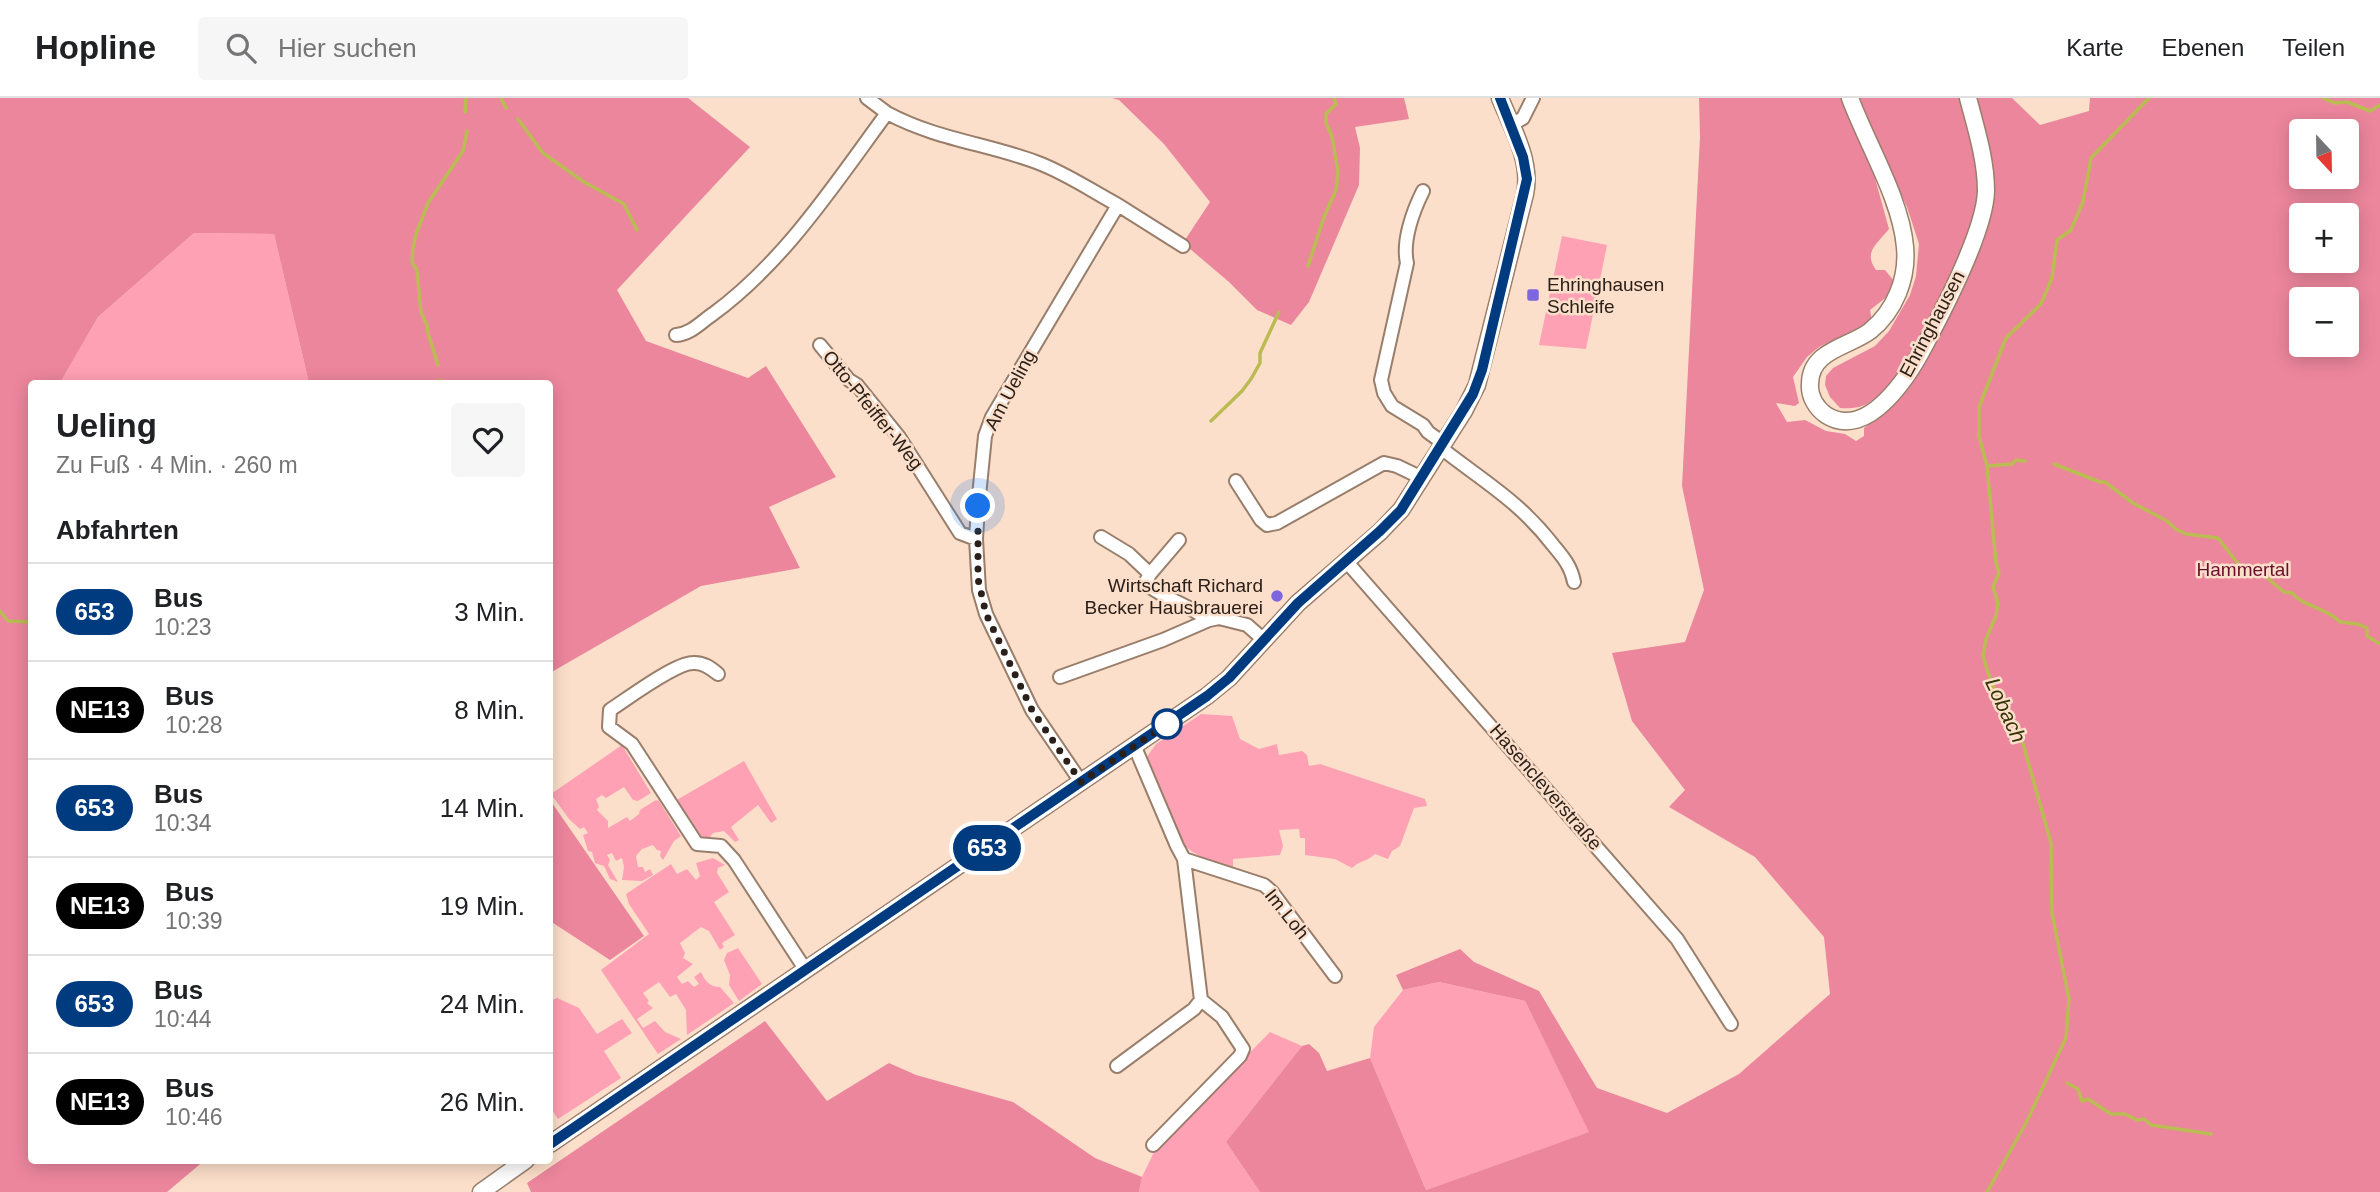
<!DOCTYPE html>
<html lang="de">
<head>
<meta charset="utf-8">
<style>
  :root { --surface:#fff; --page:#f6f6f6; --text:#202124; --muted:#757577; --line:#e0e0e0 }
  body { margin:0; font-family:Helvetica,sans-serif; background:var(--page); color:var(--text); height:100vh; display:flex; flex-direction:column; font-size:26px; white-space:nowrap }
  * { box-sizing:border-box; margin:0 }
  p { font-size:23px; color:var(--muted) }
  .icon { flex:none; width:38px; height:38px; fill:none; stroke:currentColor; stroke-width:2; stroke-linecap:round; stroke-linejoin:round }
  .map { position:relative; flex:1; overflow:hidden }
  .sheet { position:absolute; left:28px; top:282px; width:525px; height:784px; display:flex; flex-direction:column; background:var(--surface); border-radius:7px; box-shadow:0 4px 18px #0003 }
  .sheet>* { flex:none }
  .badge { padding:0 14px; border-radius:23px; font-size:24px; line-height:46px }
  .needle { width:46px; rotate:158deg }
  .fabs { position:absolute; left:2289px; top:21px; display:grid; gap:14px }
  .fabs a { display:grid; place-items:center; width:70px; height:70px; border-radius:7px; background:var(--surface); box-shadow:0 4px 18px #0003; font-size:35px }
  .you { position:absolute; width:35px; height:35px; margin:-18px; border:5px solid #fff; border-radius:50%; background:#1a73e8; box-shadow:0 0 0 10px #1a73e833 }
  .map>.badge { position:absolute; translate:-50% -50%; box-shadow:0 0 0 4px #fff }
  h2 { padding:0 28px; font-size:26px; line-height:63px }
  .round { display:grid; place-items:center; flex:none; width:74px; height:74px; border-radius:7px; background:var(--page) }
  .overview { display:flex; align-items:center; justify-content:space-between; height:119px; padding:0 28px }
  h1 { font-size:33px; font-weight:700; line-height:52px }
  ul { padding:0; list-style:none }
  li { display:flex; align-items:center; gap:21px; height:98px; padding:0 28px; border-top:2px solid var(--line) }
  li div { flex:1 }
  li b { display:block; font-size:26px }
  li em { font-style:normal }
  li .badge { min-width:77px; font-weight:700; text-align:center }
  header { display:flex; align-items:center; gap:42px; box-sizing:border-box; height:98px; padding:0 35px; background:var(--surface); border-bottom:2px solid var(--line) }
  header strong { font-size:33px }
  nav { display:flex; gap:38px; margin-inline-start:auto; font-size:24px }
  .search { width:490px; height:63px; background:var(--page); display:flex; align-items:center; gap:18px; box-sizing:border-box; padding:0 24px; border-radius:7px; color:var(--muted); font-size:26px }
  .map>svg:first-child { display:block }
  .green { fill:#ffa1b5 }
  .forest { fill:#ec869d; fill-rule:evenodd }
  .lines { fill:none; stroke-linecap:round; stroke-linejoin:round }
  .stream { stroke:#bbbb54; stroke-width:3.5 }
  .minor-casing { stroke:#987e6b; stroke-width:16 }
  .major-casing { stroke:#987e6b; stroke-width:19 }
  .minor { stroke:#fff; stroke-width:12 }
  .major { stroke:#fff; stroke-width:16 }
  .line-casing { stroke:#fff; stroke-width:16 }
  .line { stroke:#003b80; stroke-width:10 }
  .walk { stroke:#2b2019; stroke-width:7; stroke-dasharray:0 12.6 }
  .poi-dot { fill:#7e66e1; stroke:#fcdfca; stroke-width:2.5 }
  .stop-dot { fill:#fff; stroke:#003b80; stroke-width:3.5 }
  .labels { text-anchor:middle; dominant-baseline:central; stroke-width:5; stroke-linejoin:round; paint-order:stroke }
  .poi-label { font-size:19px; fill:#2b2019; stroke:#fcdfca; text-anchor:start }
  .street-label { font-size:19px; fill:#2b2019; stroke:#fcdfca }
  .park-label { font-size:19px; fill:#6a0e2f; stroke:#fcdfca }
  .water-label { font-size:21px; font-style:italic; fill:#343406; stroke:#fcdfca }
</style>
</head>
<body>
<header>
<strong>Hopline</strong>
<div class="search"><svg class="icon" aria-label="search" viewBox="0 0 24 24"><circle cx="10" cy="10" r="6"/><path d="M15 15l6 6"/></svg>Hier suchen</div>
<nav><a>Karte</a><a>Ebenen</a><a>Teilen</a></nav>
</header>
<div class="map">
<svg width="2380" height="1094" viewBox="0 0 2380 1094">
  <rect width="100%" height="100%" fill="#fcdfca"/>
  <path class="green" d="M194,135L274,136L309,285H60L98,219Z
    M1562,138L1607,147L1586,251L1539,247Z
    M1201,616L1232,618L1240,641L1259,651L1277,646L1279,657L1302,653L1307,657L1309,668L1320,666L1425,701L1427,708L1414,710L1400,748L1392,753L1388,761L1375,756C1368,763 1359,763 1352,770L1335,761L1305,757V740H1300L1299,731L1279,732L1283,748L1280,757L1233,761V770C1214,765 1195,758 1181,745L1146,660L1156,646Z
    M622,647L651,695L638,703L633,702L624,689L606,700L602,697L596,701L599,709L597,712L608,723V730L627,719L630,723L639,716L640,712L656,702L659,703L681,738L674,743L663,762L660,758L661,753L657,752L653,747L642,751L636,758L638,769H643L645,774L650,771L653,777L642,783L622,782L624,769L622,760L616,763L612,755L607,757L610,762L608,767L618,784L610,781L604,768L595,765L592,754L588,753L583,737L588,735L584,729L580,731L569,721L551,696Z
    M744,663L777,721L771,725L758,707L731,729L739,742L735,744L724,733L713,735L707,743L704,742L675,703Z
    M713,760L725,767L718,770L717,775L729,794L714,804L735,837L722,845L724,849L720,852L709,833L701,829L680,845L685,855L683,860L693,866L677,879L682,886L688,883L694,889L699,886L694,879L701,874C705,883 710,889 720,889L734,905L687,937L686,912L676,896L670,899L659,884L643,895L649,903L647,905L653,910L637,921L643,930L655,923L665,934L681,941L658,956L601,872L649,836L629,806L626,796L671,766L677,776L687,771L696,782L700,778L696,765Z
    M738,850L762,886L739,903L729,887L730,877L724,862L727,855Z
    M1439,884L1525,903L1590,1034L1426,1092L1370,960L1374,929L1403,892Z
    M557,900L579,910L597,936L622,921L632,935L604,953L621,980L558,1021L550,1009V903Z
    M1270,934L1302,948L1226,1044L1260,1094H1139L1142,1079L1156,1050Z"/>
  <path class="forest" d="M0,0H688L750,49L617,192L646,243L748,280L766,268L836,379L769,409L800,470L701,488L550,575V285H309L274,136L194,135L98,219L60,285H32V1062H205L167,1094H0Z
    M1112,0H1404L1409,21L1355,29L1360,50L1359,87L1309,204L1291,227L1257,212L1229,184L1183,145L1210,104L1164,46L1119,2Z
    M1699,0H1843L1873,73L1889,131C1877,146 1863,154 1876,172H1885L1894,183L1893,194L1870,212L1872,223L1819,249L1807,259L1793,279L1799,305L1795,308L1776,305L1787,324L1805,322L1826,333L1845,336L1856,343L1864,338V330L1886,313L1903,294L1987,123L1974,0H2012L2040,27L2089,13L2090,0H2380V1094H1260L1226,1044L1302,948L1309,946L1319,955L1327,973L1370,960L1426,1092L1589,1034L1525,903L1439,884L1403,892L1396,877L1460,851L1474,864L1539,893L1597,990L1667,1015L1739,976L1830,896L1824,839L1755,759L1669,709L1685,692L1632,623L1612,555L1685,544L1704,492L1682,388L1700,39ZM2301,33H2347V79H2301ZM2301,117H2347V163H2301ZM2301,201H2347V247H2301Z
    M1856,0H1960C1968,31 1981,67 1979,99C1977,123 1966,144 1956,165C1938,207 1909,277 1870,304C1862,310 1849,311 1840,310L1830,299L1825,287L1826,278L1833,270L1875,248L1889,233L1910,197L1916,178L1919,146L1907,109Z
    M550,702L644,838L610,862L550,823Z
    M765,923L827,1003L889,965L916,977L1013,1004L1095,1060L1142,1079L1139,1094H531L527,1085Z"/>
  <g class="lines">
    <path class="stream" d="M501,0L506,10
      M2323,0L2335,5L2347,4L2370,13L2380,7
      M465,14L466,0
      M518,21L543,55L584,84L624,106L637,132
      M1308,168L1324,119L1336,92L1338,74L1332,38L1326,25V16L1336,6L1334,0
      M438,267L428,235L427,227L421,214L417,172L412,164L413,150L416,136L428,105L463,53L467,33
      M440,282L441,285
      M1211,323L1242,293L1251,281L1260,265V255L1279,214
      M2054,366L2100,384H2105L2133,405L2167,423L2176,431L2186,436L2218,440L2239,467L2259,473L2284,494L2292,495C2302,508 2327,510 2340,524L2358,526L2367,530V538L2380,546
      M1987,368L2012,366L2016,362L2025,363
      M0,513L8,523L32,524
      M2067,985L2078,991L2082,1003L2088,1001L2111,1016H2125L2137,1022L2144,1021L2151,1027L2211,1036
      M1987,1094L2026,1025L2066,940L2069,901L2052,815L2051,745L2022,642L1991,584L1983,558L1986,541L1996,518L1998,505L1993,489L1999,475L1996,465L1987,368L1979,338V309L2006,240L2041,206L2052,180L2057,142L2071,132L2083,104L2091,60L2149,0"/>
    <g class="minor-casing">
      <path id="minor" d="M867,0L887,15
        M1511,27L1523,20L1533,0
        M1423,93C1413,113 1402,143 1407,165L1381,282L1384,295L1392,308L1423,327L1428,334L1443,345
        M1118,107L1183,148
        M676,237C691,236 701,224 713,216C785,163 834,87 887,15C938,42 985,45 1036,64C1064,74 1092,93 1118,107L992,319L985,338L978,408L976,441L979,492L986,516L1032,612L1081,684
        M820,247L849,282L857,287L899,339L960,435L976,441
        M1441,350C1483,383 1519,403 1553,447C1563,459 1571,468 1574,484
        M1236,383L1261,422L1267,427L1277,425L1384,365L1397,368L1422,380
        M1101,439L1129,456L1150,476L1145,485C1162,500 1189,507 1209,522
        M1346,463L1677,841L1731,926
        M1150,476L1179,442
        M718,576C711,570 703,564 693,565C675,565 627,601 610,612L609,629L632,646L697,746L721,748L734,762L805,871
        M1060,579L1163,542L1209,522L1219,520L1247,527L1264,542
        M1134,647L1177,748L1184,761L1264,787L1272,794L1335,878
        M1117,968L1194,911L1201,902L1184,761
        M1153,1047L1240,958L1243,951L1222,919L1201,902"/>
    </g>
    <g class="major-casing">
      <path id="major" d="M1850,0C1867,46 1901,101 1905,149C1908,180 1895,213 1870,233C1849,249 1810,252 1810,286C1809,298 1816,310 1826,317C1868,344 1910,276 1926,245C1945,209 1985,132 1986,93C1986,62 1976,30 1968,0
        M550,1046L1207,598L1229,580L1298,505L1380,434L1401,412L1464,313L1477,287L1525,96C1532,63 1512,30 1500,0
        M481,1094L526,1062"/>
    </g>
    <use href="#minor" class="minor"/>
    <use href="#major" class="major"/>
  </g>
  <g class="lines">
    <g class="line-casing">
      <path id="line" d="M550,1046L1207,598L1229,580L1298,505L1380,433L1401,412L1473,296L1482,272L1527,81L1523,59L1500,0"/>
    </g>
    <use href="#line" class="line"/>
    <path class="walk" d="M978,408V481L986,516L1032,612L1081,684L1167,626"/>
  </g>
  <g class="poi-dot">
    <rect x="1526" y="190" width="14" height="14" rx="3.5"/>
    <circle cx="1277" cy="498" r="7"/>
  </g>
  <circle class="stop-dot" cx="1167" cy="626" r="14"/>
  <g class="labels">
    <g class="poi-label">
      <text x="1547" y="186">Ehringhausen<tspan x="1547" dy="22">Schleife</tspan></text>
      <text x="1263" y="487" text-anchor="end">Wirtschaft Richard<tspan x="1263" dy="22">Becker Hausbrauerei</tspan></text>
    </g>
    <g class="street-label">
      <text transform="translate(1932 226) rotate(-62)">Ehringhausen</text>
      <text transform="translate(1010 292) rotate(-62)">Am Ueling</text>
      <text transform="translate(873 312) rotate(51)">Otto-Pfeiffer-Weg</text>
      <text transform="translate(1546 689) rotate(49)">Hasencleverstraße</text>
      <text transform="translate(1287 816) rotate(51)">Im Loh</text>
    </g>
    <g class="park-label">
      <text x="2243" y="471">Hammertal</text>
    </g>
    <g class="water-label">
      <text transform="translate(2006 612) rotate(65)">Lobach</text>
    </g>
  </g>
</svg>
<div class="fabs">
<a><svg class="needle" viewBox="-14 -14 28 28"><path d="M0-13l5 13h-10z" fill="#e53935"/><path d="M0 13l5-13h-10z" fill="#757577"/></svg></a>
<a>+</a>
<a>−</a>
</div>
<div class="you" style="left:978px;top:408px"></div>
<b class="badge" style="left:987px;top:750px;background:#003b80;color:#fff">653</b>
<section class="sheet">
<div class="overview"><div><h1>Ueling</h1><p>Zu Fuß · 4 Min. · 260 m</p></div><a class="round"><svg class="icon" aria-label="heart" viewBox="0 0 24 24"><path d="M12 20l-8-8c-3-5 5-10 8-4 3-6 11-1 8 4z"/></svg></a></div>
<h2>Abfahrten</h2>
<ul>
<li><span class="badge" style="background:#003b80;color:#fff">653</span><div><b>Bus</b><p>10:23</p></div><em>3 Min.</em></li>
<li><span class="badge" style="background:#000;color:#fff">NE13</span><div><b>Bus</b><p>10:28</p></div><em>8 Min.</em></li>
<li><span class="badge" style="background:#003b80;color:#fff">653</span><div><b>Bus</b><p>10:34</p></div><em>14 Min.</em></li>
<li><span class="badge" style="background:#000;color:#fff">NE13</span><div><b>Bus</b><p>10:39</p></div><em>19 Min.</em></li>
<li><span class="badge" style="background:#003b80;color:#fff">653</span><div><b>Bus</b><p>10:44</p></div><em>24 Min.</em></li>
<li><span class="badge" style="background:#000;color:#fff">NE13</span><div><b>Bus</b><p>10:46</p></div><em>26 Min.</em></li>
</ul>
</section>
</div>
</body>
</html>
